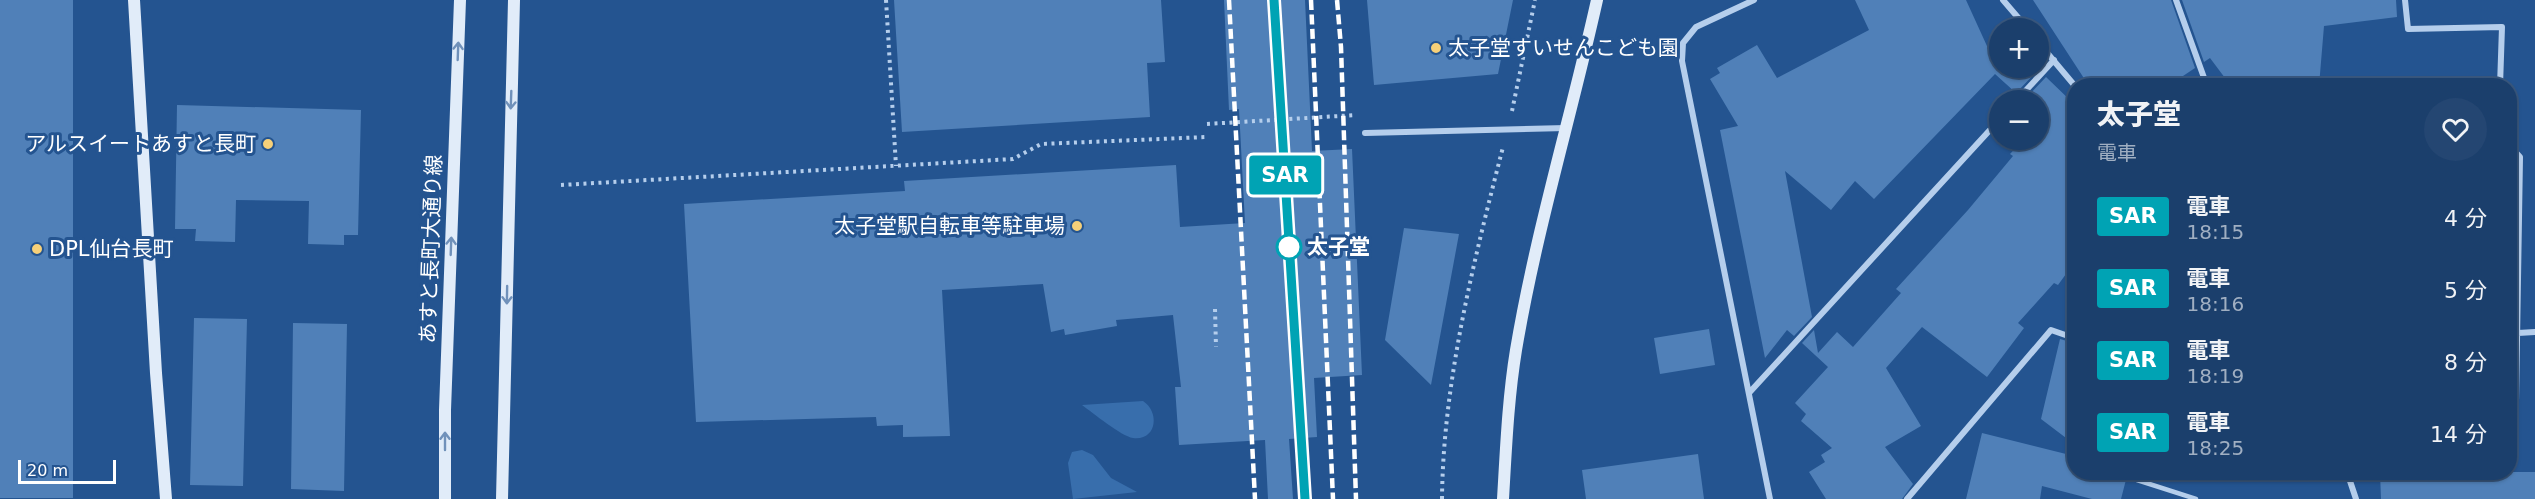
<!DOCTYPE html>
<html lang="ja">
<head>
<meta charset="utf-8">
<style>
  :root { --surface:#1b3f6c; --page:#244672; --text:#f1f3f6; --muted:#a0afc2; --line:#39587f }
  body { margin:0; font-family:"DejaVu Sans","Noto Sans JP",sans-serif; background:var(--page); color:var(--text); height:100vh; display:flex; flex-direction:column; font-size:22px; white-space:nowrap }
  * { box-sizing:border-box; margin:0 }
  p { font-size:20px; color:var(--muted) }
  .icon { flex:none; width:33px; height:33px; fill:none; stroke:currentColor; stroke-width:2; stroke-linecap:round; stroke-linejoin:round }
  .map { position:relative; flex:1; overflow:hidden }
  .drawer { position:absolute; left:2067px; top:78px; width:450px; height:402px; display:flex; flex-direction:column; background:var(--surface); border-radius:24px; box-shadow:0 2px 4px #0004,0 0 0 2px var(--line) }
  .drawer>* { flex:none }
  .badge { padding:0 12px; border-radius:4px; font-size:21px; line-height:39px }
  .tools { position:absolute; left:1989px; top:18px; display:grid; gap:12px }
  .tools a { display:grid; place-items:center; width:60px; height:60px; border-radius:50%; background:var(--surface); box-shadow:0 2px 4px #0004,0 0 0 2px var(--line); font-size:30px }
  .scale { position:absolute; left:18px; bottom:15px; width:98px; box-sizing:border-box; padding-left:6px; border:3px solid #fff; border-top:0; font-size:16px; line-height:21px; white-space:nowrap; color:#fff; -webkit-text-stroke:4px #245490; paint-order:stroke }
  .map>.badge { position:absolute; translate:-50% -50%; box-shadow:0 0 0 3px #fff }
  .round { display:grid; place-items:center; flex:none; width:63px; height:63px; border-radius:32px; background:var(--page) }
  .head { display:flex; align-items:center; justify-content:space-between; height:102px; padding:0 30px }
  h1 { font-size:28px; font-weight:800; line-height:45px }
  ul { padding:0; list-style:none }
  li { display:flex; align-items:center; gap:18px; height:72px; padding:0 30px }
  li div { flex:1 }
  li b { display:block; font-size:22px }
  li em { font-style:normal }
  li .badge { min-width:66px; font-weight:700; text-align:center }
  .map>svg:first-child { display:block }
  .green { fill:#386eac }
  .building { fill:#5080b8 }
  .lines { fill:none; stroke-linecap:round; stroke-linejoin:round }
  .path { stroke:#b5ceec; stroke-width:4; stroke-dasharray:3 4.5; stroke-linecap:butt }
  .lane { stroke:#b5ceec; stroke-width:4.5 }
  .street { stroke:#b5ceec; stroke-width:6 }
  .secondary { stroke:#e1ecf9; stroke-width:12 }
  .rail { stroke:#fff; stroke-width:4.5; stroke-dasharray:10 4.5; stroke-linecap:butt }
  .oneway { stroke:#7091ba }
  .line-casing { stroke:#fff; stroke-width:14 }
  .line { stroke:#00a3b4; stroke-width:9 }
  .poi-dot { fill:#f6d079; stroke:#245490; stroke-width:2 }
  .stop-dot { fill:#fff; stroke:#00a3b4; stroke-width:3 }
  .labels { text-anchor:middle; dominant-baseline:central; stroke-width:6; stroke-linejoin:round; paint-order:stroke }
  .poi-label { font-size:21px; fill:#fff; stroke:#245490; text-anchor:start }
  .stop-label { font-size:21px; font-weight:bold; fill:#fff; stroke:#245490; text-anchor:start }
  .street-label { font-size:21px; fill:#fff; stroke:#245490 }
</style>
</head>
<body>
<div class="map">
<svg width="2535" height="499" viewBox="0 0 2535 499">
  <rect width="100%" height="100%" fill="#245490"/>
  <path class="green" d="M1143,401C1160,412 1157,441 1133,438C1121,436 1093,413 1082,405Z
    M1082,450L1093,455L1111,478L1137,492L1073,499L1068,463L1072,452Z"/>
  <path class="building" d="M0,0H73V498H0Z
    M894,0H1161L1165,62L1147,63L1150,117L902,132Z
    M1224,0H1305L1312,151L1352,149L1362,375L1314,378L1317,437L1289,439L1293,499H1268L1265,440L1179,445L1175,387H1181L1173,315L1116,320L1117,326L1065,335L1064,329L1051,332L1043,284L942,290L950,436L903,437V425L877,426L876,417L696,422L684,204L905,191L904,181L1176,165L1180,227L1245,223L1239,109L1229,110Z
    M1367,0H1513L1498,74L1374,85Z
    M1855,0H1966L1997,68H2036L2038,70L2016,93L1995,74L1874,199L1855,181L1831,210L1785,171L1812,317L1794,336L1787,330L1765,358L1720,130L1738,126L1710,79L1720,73L1717,68L1757,45L1777,78L1869,30Z
    M2033,0H2171L2195,68L2168,86H2089Z
    M2182,0H2396L2397,17L2324,26L2319,86H2231L2210,58L2204,62Z
    M2046,77L2074,104V263L2058,285L2054,283L2018,323L2024,328L1987,377L1922,327L1886,368L1921,426L1885,447L1913,484L1902,499H1826L1809,472L1825,462L1821,455L1832,448L1801,421L1806,414L1795,403L1828,367L1802,343L1814,330L1818,353L1837,332L1853,347L1901,293L1896,289L1968,210L2013,156L2010,154L2023,140H2038V122L2042,118L2038,115V100H2024Z
    M177,105L361,110L358,235H344V245L308,244L309,201L236,200L235,242L195,241L196,229H175Z
    M1404,228L1459,234L1431,385L1385,340Z
    M194,318L247,319L243,486L190,485Z
    M293,323L347,324L344,491L291,489Z
    M1709,329L1715,365L1660,374L1654,338Z
    M2060,339L2074,343V444L2041,419Z
    M1982,433L2074,456V472H2128L2121,499H2092L2042,486L2040,499H1966Z
    M1698,454L1704,499H1586L1582,470Z
    M2380,472H2535V499H2381Z"/>
  <g class="lines">
    <path class="path" d="M886,0L896,166
      M1644,44L1664,48
      M1512,111L1535,0
      M1207,124L1356,115
      M561,185L1013,159L1041,144L1207,137
      M1215,309L1216,347
      M1442,499C1443,382 1474,260 1503,147"/>
    <path class="lane" d="M2137,480L2196,499"/>
    <path class="street" d="M1754,0L1696,27L1683,43L1682,61L1770,499
      M2003,0L2027,28
      M2176,0L2207,86
      M2405,0L2408,29L2502,27L2500,86
      M2038,42L2075,86
      M2017,100L2054,60
      M1365,133L1566,128
      M2510,146L2520,157L2516,402H2510
      M2518,333L2535,332
      M1749,393L2000,119
      M2347,472L2356,499
      M1907,499L2051,330L2074,338"/>
    <path class="secondary" d="M134,0L156,373L166,499
      M445,499V410L460,0
      M502,499L514,0
      M1503,499C1506,449 1508,399 1516,350C1536,231 1571,117 1597,0"/>
    <path class="rail" d="M1229,0L1255,499
      M1274,0L1305,499
      M1311,0L1333,499
      M1337,0L1341,47L1356,499"/>
  </g>
  <defs><path id="oneway-shaft" d="M-6 0H5M1.5-3L5.5 0L1.5 3" fill="none" stroke-width="1.6" stroke-linecap="round" stroke-linejoin="round" transform="scale(1.5)"/></defs>
  <g class="oneway">
    <use href="#oneway-shaft" transform="translate(458 51) rotate(-88)"/>
    <use href="#oneway-shaft" transform="translate(511 100) rotate(92)"/>
    <use href="#oneway-shaft" transform="translate(451 246) rotate(-88)"/>
    <use href="#oneway-shaft" transform="translate(507 295) rotate(91)"/>
    <use href="#oneway-shaft" transform="translate(445 441) rotate(-90)"/>
  </g>
  <g class="lines">
    <g class="line-casing">
      <path id="line" d="M1274,0L1305,499"/>
    </g>
    <use href="#line" class="line"/>
  </g>
  <g class="poi-dot">
    <circle cx="1436" cy="48" r="6"/>
    <circle cx="268" cy="144" r="6"/>
    <circle cx="1077" cy="226" r="6"/>
    <circle cx="37" cy="249" r="6"/>
  </g>
  <circle class="stop-dot" cx="1289" cy="247" r="12"/>
  <g class="labels">
    <g class="poi-label">
      <text x="1448" y="48">太子堂すいせんこども園</text>
      <text x="256" y="144" text-anchor="end">アルスイートあすと長町</text>
      <text x="1065" y="226" text-anchor="end">太子堂駅自転車等駐車場</text>
      <text x="49" y="249">DPL仙台長町</text>
    </g>
    <g class="stop-label">
      <text x="1307" y="247">太子堂</text>
    </g>
    <g class="street-label">
      <text transform="translate(431 249) rotate(-88)">あすと長町大通り線</text>
    </g>
  </g>
</svg>
<div class="tools">
<a>+</a>
<a>−</a>
</div>
<div class="scale">20 m</div>
<b class="badge" style="left:1285px;top:175px;background:#00a3b4;color:#fff">SAR</b>
<section class="drawer">
<div class="head"><div><h1>太子堂</h1><p>電車</p></div><a class="round"><svg class="icon" aria-label="heart" viewBox="0 0 24 24"><path d="M12 20l-8-8c-3-5 5-10 8-4 3-6 11-1 8 4z"/></svg></a></div>
<ul>
<li><span class="badge" style="background:#00a3b4;color:#fff">SAR</span><div><b>電車</b><p>18:15</p></div><em>4 分</em></li>
<li><span class="badge" style="background:#00a3b4;color:#fff">SAR</span><div><b>電車</b><p>18:16</p></div><em>5 分</em></li>
<li><span class="badge" style="background:#00a3b4;color:#fff">SAR</span><div><b>電車</b><p>18:19</p></div><em>8 分</em></li>
<li><span class="badge" style="background:#00a3b4;color:#fff">SAR</span><div><b>電車</b><p>18:25</p></div><em>14 分</em></li>
</ul>
</section>
</div>
</body>
</html>
